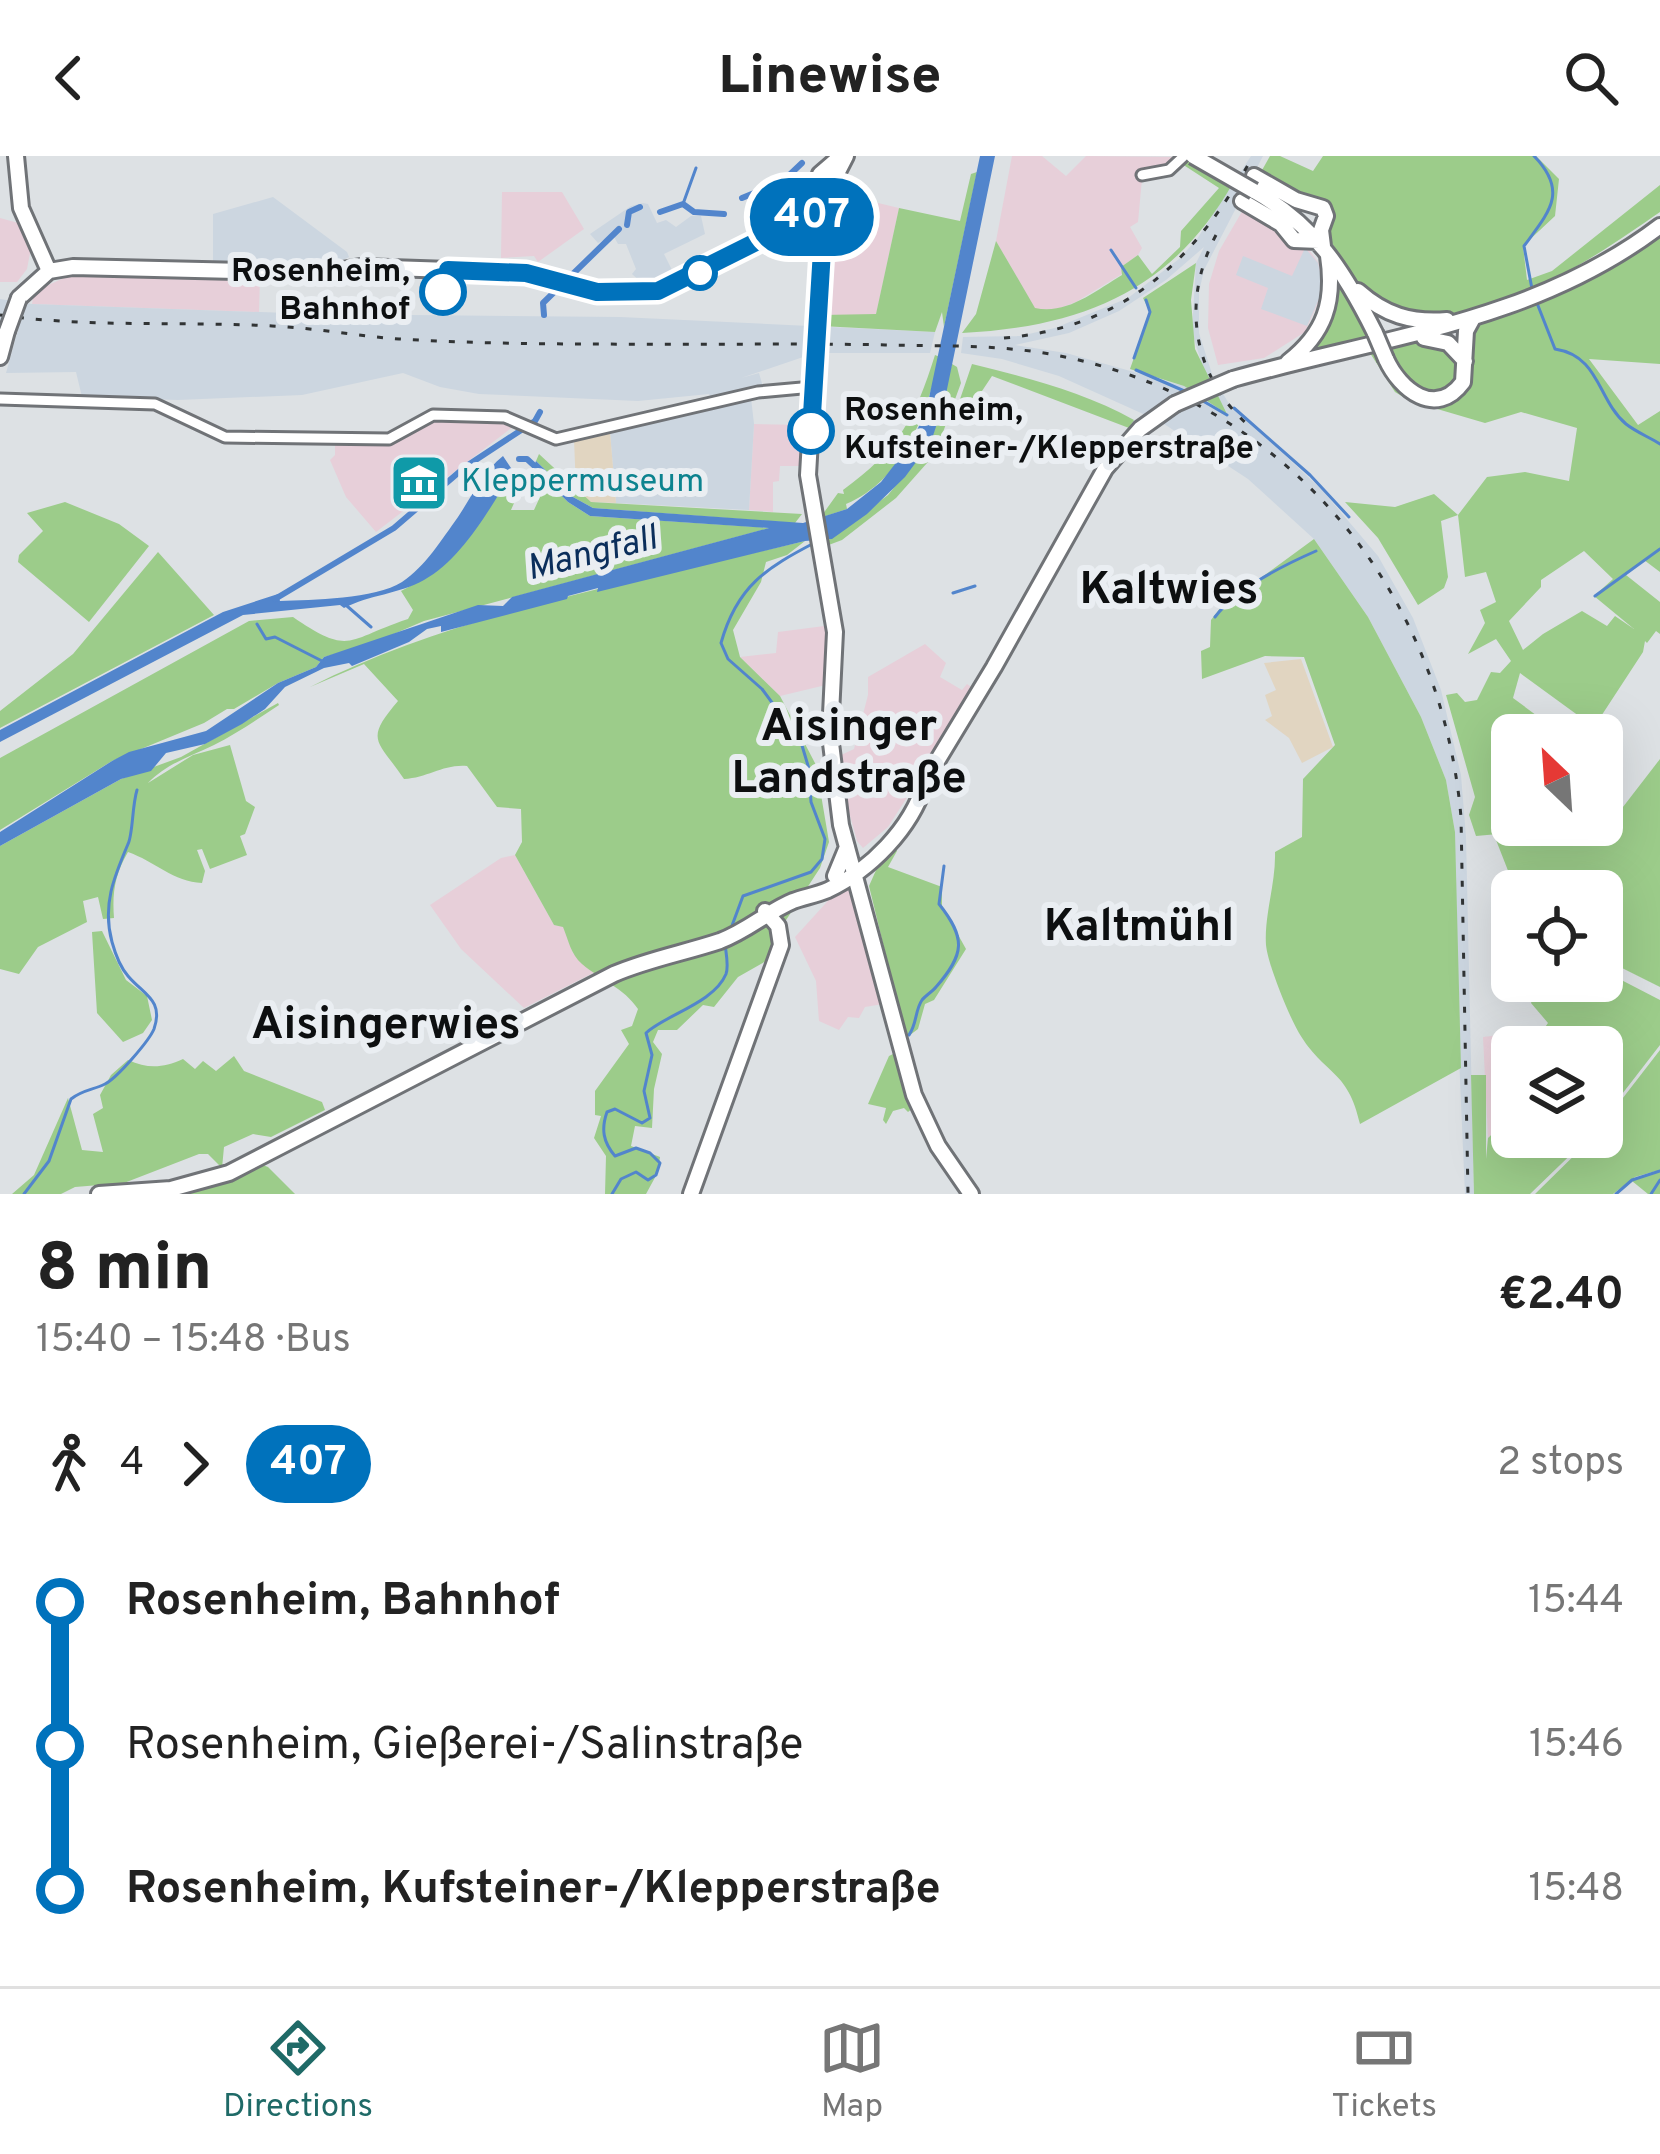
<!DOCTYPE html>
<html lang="en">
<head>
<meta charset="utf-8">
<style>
  :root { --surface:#fff; --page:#f2f2f2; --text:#222; --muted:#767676; --line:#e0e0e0; --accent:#1f6a67 }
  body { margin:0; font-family:Overpass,sans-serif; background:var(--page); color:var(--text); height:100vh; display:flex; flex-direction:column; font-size:45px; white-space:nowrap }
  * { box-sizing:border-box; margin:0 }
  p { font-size:39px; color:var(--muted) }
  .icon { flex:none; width:66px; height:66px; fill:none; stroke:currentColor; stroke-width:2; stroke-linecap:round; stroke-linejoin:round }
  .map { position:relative; height:1038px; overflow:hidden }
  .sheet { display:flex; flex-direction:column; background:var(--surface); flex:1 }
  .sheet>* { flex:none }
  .badge { padding:0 24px; border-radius:39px; font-size:42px; line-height:78px }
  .needle { width:78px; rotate:335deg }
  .tools { position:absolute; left:1491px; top:558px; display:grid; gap:24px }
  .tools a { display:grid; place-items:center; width:132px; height:132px; border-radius:18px; background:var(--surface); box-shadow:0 12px 48px #0002; font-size:60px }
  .map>.badge { position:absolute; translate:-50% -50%; box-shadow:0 0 0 6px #fff }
  .legs { display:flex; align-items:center; gap:18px; height:132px; padding:0 36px; font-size:39px }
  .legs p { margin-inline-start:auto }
  .headline { display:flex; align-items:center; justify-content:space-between; height:204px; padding:0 36px }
  h1 { font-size:66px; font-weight:800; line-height:90px }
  ul { padding:0 36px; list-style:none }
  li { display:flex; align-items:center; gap:42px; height:144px; font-size:45px }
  li i { display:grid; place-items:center; width:18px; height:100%; margin:0 15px; background:currentColor }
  li i::after { content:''; width:30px; height:30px; margin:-15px; border:9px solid; border-radius:50%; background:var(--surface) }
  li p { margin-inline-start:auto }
  li:first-child i { background:linear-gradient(#0000 50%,currentColor 0) }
  li:last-child i { background:linear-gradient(currentColor 50%,#0000 0) }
  header { display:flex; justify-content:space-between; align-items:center; height:156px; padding:0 36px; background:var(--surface); font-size:54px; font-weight:800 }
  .tab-bar { display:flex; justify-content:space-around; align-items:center; height:168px; border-top:3px solid var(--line); background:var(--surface); font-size:33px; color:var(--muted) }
  .tab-bar a { display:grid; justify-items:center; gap:6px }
  .tab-bar .on { color:var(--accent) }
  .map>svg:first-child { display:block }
  .commercial { fill:#e7cfd9 }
  .built { fill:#ccd6e0; fill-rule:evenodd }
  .education { fill:#e1d5c1 }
  .green { fill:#9ccc8a; fill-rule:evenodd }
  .water { fill:#5285cc }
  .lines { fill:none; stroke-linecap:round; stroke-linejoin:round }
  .stream { stroke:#5285cc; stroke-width:3 }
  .canal { stroke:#5285cc; stroke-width:6 }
  .minor-casing { stroke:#707377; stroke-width:15 }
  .major-casing { stroke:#707377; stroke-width:20 }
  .minor { stroke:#fff; stroke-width:9 }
  .major { stroke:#fff; stroke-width:14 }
  .rail { stroke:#313435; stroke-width:3; stroke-dasharray:6 12; stroke-linecap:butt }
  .major-bridge-casing { stroke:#707377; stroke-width:20; stroke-linecap:butt }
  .major-bridge { stroke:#fff; stroke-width:14 }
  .line-1-casing { stroke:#fff; stroke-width:27 }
  .line-1 { stroke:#0072bc; stroke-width:18 }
  .stop-1-dot { fill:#fff; stroke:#0072bc; stroke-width:6 }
  .labels { text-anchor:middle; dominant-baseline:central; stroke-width:12; stroke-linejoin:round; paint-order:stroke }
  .stop-label { font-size:33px; font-weight:bold; fill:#0d0f10; stroke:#eaeef2; text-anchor:end }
  .culture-label { font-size:33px; fill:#0d838f; stroke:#eaeef2; text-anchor:start }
  .water-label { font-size:36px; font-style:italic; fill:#0b2e5b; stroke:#eaeef2 }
  .district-label { font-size:45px; font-weight:bold; fill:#0d0f10; stroke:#eaeef2 }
</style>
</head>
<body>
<header><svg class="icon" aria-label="back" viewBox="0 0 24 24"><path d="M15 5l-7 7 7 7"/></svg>Linewise<svg class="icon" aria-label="search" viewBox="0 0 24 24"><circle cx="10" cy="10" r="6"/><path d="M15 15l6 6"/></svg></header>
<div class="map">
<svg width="1660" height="1038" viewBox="0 0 1660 1038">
  <rect width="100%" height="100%" fill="#dde1e4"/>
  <path class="commercial" d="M1012,0H1042L1066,20L1086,0L1178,1L1142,23L1138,66L1130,71L1142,92L1138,99L1121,111L1122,118L1076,146L1050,156L1035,153L996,85Z
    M502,36H562L584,73L538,106L534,100L501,102Z
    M832,36L899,52L876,159H822Z
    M1244,52L1307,91L1320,109L1323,136L1305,176L1264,202L1218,209L1208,172L1209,128L1219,95Z
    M0,62L22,68L31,92L27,113L17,126H0Z
    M75,117L260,121L259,156L32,148L33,142L44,131Z
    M430,262L510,266L514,270L376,376L346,341L330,304L335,299V286H391Z
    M754,268L804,269L803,310H780L779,325L773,326V356L749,354Z
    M832,469L830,528L780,540L740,501L776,497L778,476Z
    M925,488L946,507L940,521L962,534L967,528L976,534L888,671L863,692L857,685L846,645L839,600L854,593L868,539V521Z
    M515,699L554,769L563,770L573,797L595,816L524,852L461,793L430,749L501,702Z
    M851,734L883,848L865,851L859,862L848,861L839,874L819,865L816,825L795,781L836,736Z
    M1499,879L1512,910V959L1488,982L1483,881Z"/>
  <path class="built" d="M1251,0H1263L1204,114L1199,136V177L1213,221L1228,246L1322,334L1378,400L1413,462L1441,534L1461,619L1466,681L1474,1038H1465L1456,833L1455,676L1446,624L1421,561L1368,461L1314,383L1248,323L1161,266L1059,220L1002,203L961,197L963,181L1020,180L1055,172L1128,142L1179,103L1197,83ZM1204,91L1196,107L1192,176L1204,215L1227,257L1184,230L1066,197L1015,189L1069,177L1119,155L1166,124Z
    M273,41L347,96L349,101L329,111L213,110V58Z
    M643,47L648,48L657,67L666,64L676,71L691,60H701L705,78L664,98L677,124L668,128L644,129L632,118L636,113L626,88H618L613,79L598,87L590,78L631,50Z
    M1305,92L1318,107L1322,124V136L1307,170L1261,153L1268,132L1236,119L1243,100L1292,120Z
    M0,143L32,148L315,158L620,161L935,176L930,197H815L741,222L759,217L763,231L712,243L709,238L638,245L479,238L440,231L403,217L302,239L178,244L82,241L76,216L6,217L18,174L0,173Z
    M751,242L754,268L749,354L616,347L610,276Z"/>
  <path class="education" d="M610,276L616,347L591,346L576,334L574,283Z
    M1301,503L1333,591L1302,607L1289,582L1265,564L1272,560L1265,539L1276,534L1264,507Z"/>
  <path class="green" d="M1270,0H1280L1313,15L1323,0H1536L1559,23L1555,60L1523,90L1527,124L1552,115L1660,29V56C1592,103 1458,198 1375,144C1353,129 1340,99 1326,77L1333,58L1321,46L1296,42L1261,16Z
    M1186,2L1233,27C1172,135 1082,171 962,177L976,158L996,85L1035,152C1067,159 1095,135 1122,119L1121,111L1138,99L1152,118L1180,91L1181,75L1219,32L1182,8Z
    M977,16L944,171L942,156L935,176L821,170L822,159L876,158L899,52L960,65L971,18Z
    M1660,72V208L1589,203L1638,269L1660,255V416L1644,404L1626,419L1660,446V478L1656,475L1647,487L1645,485L1643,496L1594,571L1520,517L1513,542L1563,579H1512V668L1600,669L1606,673L1660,603V831L1602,802V735H1516L1496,684L1498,678L1476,680L1469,659L1475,641L1446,539L1457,537L1465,546L1477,544L1491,516L1500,517L1511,505L1496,483L1468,498L1485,467L1480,454L1496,446L1486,416L1465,421L1458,359L1441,365L1448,421L1444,432L1418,449L1378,382L1345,346L1395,351L1434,338L1458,359L1487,321L1525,316L1569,325L1577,272L1521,256L1485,267L1410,245L1395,236L1370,197L1230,233L1236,227L1377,192L1420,245L1463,231L1474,167ZM1584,395L1613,423L1594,440L1634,473L1615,460L1607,470L1582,455L1543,478L1523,494L1509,465L1541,431V424Z
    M1196,107L1191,144L1195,193L1227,258L1184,230L1130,213L1150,156L1143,142Z
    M1334,114L1372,183L1302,203Z
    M1421,185L1456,195L1461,225L1440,241L1408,232L1385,189Z
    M935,199L940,201C926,258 904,324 846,348L847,353L820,362L838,337L844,338L843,334C898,294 915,263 935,199Z
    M952,208L957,211L961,227L935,298L896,342L842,384L826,390V386L888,339L931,286Z
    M972,208C1028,222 1084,236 1134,264L1129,272L992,220L966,259L958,249Z
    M539,298L591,346L802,358L795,367L593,352L573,341L536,305Z
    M533,312L568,346L590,360L770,372L424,465L368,489L324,501L316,511L278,527L234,553H227L204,567L112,605L0,674V602L249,465L293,461C351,501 347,483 408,463L413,454L401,435C450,412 481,364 511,320L524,324L511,354H534L545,330L532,317Z
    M65,346L119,368L149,390L89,466L18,406L19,399L43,375L27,357Z
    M1314,383L1368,461L1421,561L1446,624L1455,676L1461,912L1360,968C1348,913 1324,919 1299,877C1289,860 1268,809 1266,789C1264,759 1276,727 1275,696L1302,681L1303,623L1335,589L1304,501L1265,500L1202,523L1201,495L1210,491L1211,464L1221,451Z
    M805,385L787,399L766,406L761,426L733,474L740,501L780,540L816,609L829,686L820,712L775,781L766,805L738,821L714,851L703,849L677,874H658L653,886L662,898L654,933L652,972L635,970L631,990L660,1001L658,1016L646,1038H605L606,1000L594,982L601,960L595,959V935L629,888L621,874L632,870L638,853C624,832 601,824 582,808C571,799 568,783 563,771L554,769L515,699L522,686L521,653L497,651L467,610C443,608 428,622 404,623C377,583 364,585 398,545L364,508L310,531C456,457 642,424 805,385Z
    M158,396L214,459L0,572V555L73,498Z
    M278,547L279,549C258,563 236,578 214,589C191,600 166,608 148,627L193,599L230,589L246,645L255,651L245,678L240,680L247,699L210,713L202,693L197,694L205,715L202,727C174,726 154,705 128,696C115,718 112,737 114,762L103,763L98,741L83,745L87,766L38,791L19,818L0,813V690L121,623L181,601Z
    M894,689L897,695L888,711L942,731V750L966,793L934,844L925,848L918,873L906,882L869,730L881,703Z
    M102,775L126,824L147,840L152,864L143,877L123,886L97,857L92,776Z
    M1602,814L1660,844V889L1602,964V891H1555L1541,877L1548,867L1531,847L1539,825L1555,830L1559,825H1602Z
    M1660,894V1038H1648L1632,1025L1656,1015L1635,1021L1613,1038H1535L1593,981H1602V969Z
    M895,897L913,952L908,956L904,952L893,955L886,968L883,964L886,952L868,948L889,900Z
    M234,900L244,915L322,946L325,954L271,981L253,978L224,991L222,1012L208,998H199L124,1027L75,1031L61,1038H12L34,1019L68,942L82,994L103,996L93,958L103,952L100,939L111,919L128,904C148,913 163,912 183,903L195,913L203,905L216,915Z
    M1471,919H1486V1003L1488,982L1512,959V981H1589L1530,1038H1474Z
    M260,1008L268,1011L295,1038H160Z"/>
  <path class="water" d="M980,0H995L945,243L931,286L905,321L867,358L832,383L805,385L597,436L598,432L568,440L567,443L441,476V470L427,473L409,486L352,510L349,507L324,512L285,531L265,553L242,568L205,588L166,597L151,615L121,623L0,690V676L112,605L129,596L206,575L278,527L316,511L324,501L478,449L503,450L512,441L769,372L590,360L568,346L533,312L536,305L573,341L593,352L803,367L847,353L881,326L909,290L926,256Z
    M503,300L513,315C491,351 462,403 424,424C399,438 369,439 344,452L340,449L243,459L0,586V574L223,456L278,438L280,445C312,444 375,443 402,426C425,411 442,383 458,361C472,340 483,316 503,300Z"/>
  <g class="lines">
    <path class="stream" d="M683,48L696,12
      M1111,94L1136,132
      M1532,133L1524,90C1549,56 1569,36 1534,0
      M1535,142L1555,193C1600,200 1597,243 1626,268C1636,276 1649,281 1660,288
      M1134,202L1150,156L1146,144
      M1136,214L1189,237
      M1203,245L1227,259
      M1234,252L1310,319L1349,361
      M953,437L975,430
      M1595,440L1660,393
      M347,450L371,471
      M1215,461C1236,433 1284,409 1316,395
      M257,468L266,483L275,481L324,506
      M730,775L743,740L811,716L822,703L825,683L811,646L809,613L801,586L762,533L728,503L721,487C737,430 766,412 816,386
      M909,879C917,868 915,854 922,844C926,839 932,836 936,831C965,798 966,782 939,748L944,710
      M24,1038L49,1005L71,943C82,934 93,934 105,928C117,922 149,885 154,873C164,844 144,839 128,820C121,812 115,797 112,786C102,749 114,721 128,688C133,678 132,650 137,634
      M612,1038L621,1023L636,1016L648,1024L656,1019L660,1007L650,997L636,992L615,1000C603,986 601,973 607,956L615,953L642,967L650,962L644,935L652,899L646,877C665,859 714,847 726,818C729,810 726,797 725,788
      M1616,1038L1632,1024L1660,1015
      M1651,1038L1660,1024"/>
    <path class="canal" d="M742,42L783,25L802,7
      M660,56L683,48L694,56L724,58
      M627,69L629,56L640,51
      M544,159L543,147L619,73
      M519,303H527L540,315
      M275,443L394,372L465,311L535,265L540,256"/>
    <g class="minor-casing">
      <path id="minor" d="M1142,19L1169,14L1184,0
        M0,243L155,248L225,281L389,283L433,259L505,261L556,283L758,236L813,231"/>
    </g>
    <g class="major-casing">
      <path id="major" d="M16,0L21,52L49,115
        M1254,20L1296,44L1323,52L1326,60L1321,74L1323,90
        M1254,35C1315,69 1344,115 1375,177
        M1242,45L1281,68L1294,84L1319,85
        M1358,135C1385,159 1411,167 1447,164
        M19,142L49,115L73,111L324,117L360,111L512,116L590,136L658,135L808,60L824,43L846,0
        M818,172L824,46L820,18L841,0
        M1424,182L1448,187L1465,205
        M815,196L808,319L835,476L830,579L841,669L914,939L938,990L971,1038
        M0,201L7,175
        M1386,203C1400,234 1436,263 1463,226L1466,175L1472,164
        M1288,206C1325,177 1335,146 1328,100
        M1233,223C1382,181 1534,166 1660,70
        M922,630L994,511L1105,313L1140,273L1175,248
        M835,720L847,691
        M99,1038L171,1033L229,1017L614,818C649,803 684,797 720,785C747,775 767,756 793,745C804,741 816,739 828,734C870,714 911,673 925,627
        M691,1038L781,789L778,770L765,755"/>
    </g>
    <use href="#minor" class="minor"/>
    <use href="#major" class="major"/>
    <path class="rail" d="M1216,79C1181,145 1192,219 1248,269
      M0,159C90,172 182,165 272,170C315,172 357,180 399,183C465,187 533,188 599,188C696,189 793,187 890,189C941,190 993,189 1044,197C1279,236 1441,428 1461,661L1468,1038
      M1004,182C1127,171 1196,103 1253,0"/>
    <g class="major-bridge-casing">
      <path id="major-bridge" d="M1193,0L1254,35
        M7,175L19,142
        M1375,177L1386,203
        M1175,248L1233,223"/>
    </g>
    <use href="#major-bridge" class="major-bridge"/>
  </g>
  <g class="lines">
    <g class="line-1-casing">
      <path id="line-1" d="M443,136H447L448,114L526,117L597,136L658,135L808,60L823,68V78L811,275"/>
    </g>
    <use href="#line-1" class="line-1"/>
  </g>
  <defs>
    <g id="museum-square" transform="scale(3)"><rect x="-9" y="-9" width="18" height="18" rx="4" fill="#0f9aa8" stroke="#eaeef2"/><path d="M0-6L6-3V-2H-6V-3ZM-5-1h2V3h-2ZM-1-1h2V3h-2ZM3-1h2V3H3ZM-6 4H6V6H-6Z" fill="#fff"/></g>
  </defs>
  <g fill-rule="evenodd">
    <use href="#museum-square" x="419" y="327"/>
  </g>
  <g class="stop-1-dot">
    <circle cx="700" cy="117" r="15"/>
    <circle cx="443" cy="136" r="21"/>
    <circle cx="811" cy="275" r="21"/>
  </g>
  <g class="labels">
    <g class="stop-label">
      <text x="410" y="117">Rosenheim,<tspan x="410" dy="38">Bahnhof</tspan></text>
      <text x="844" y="256" text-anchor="start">Rosenheim,<tspan x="844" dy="38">Kufsteiner-/Klepperstraße</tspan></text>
    </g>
    <g class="culture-label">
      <text x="461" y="327">Kleppermuseum</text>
    </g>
    <g class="water-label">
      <text transform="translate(592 399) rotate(-14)">Mangfall</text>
    </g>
    <g class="district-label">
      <text x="1169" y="435">Kaltwies</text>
      <text x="849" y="572">Aisinger<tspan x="849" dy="52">Landstraße</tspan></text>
      <text x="1139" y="772">Kaltmühl</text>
      <text x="386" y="870">Aisingerwies</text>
    </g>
  </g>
</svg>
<div class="tools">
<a><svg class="needle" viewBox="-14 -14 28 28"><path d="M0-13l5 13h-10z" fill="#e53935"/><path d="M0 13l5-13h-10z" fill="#767676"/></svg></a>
<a><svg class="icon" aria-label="locate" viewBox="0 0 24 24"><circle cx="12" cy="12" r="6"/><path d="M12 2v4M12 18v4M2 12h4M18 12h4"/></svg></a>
<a><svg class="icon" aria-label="layers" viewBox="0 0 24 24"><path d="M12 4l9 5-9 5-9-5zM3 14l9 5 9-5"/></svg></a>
</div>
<b class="badge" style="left:812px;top:61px;background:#0072bc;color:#fff">407</b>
</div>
<section class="sheet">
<div class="headline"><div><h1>8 min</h1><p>15:40 – 15:48 · Bus</p></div><b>€2.40</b></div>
<div class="legs"><svg class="icon" aria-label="walk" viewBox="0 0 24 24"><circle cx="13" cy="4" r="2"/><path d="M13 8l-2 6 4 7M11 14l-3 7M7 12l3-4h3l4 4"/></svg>4<svg class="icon" aria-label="forward" viewBox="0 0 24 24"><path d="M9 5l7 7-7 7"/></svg><b class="badge" style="background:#0072bc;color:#fff">407</b><p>2 stops</p></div>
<ul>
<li><i style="color:#0072bc"></i><b>Rosenheim, Bahnhof</b><p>15:44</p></li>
<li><i style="color:#0072bc"></i><span>Rosenheim, Gießerei-/Salinstraße</span><p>15:46</p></li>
<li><i style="color:#0072bc"></i><b>Rosenheim, Kufsteiner-/Klepperstraße</b><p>15:48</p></li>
</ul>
</section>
<nav class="tab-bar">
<a class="on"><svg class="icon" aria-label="directions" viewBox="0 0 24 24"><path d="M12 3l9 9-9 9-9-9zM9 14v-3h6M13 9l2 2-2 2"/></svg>Directions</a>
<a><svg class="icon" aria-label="map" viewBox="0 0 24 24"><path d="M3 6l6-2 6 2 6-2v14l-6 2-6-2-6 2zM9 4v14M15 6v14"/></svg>Map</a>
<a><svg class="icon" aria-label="tickets" viewBox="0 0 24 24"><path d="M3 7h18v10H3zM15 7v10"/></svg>Tickets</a>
</nav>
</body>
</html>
